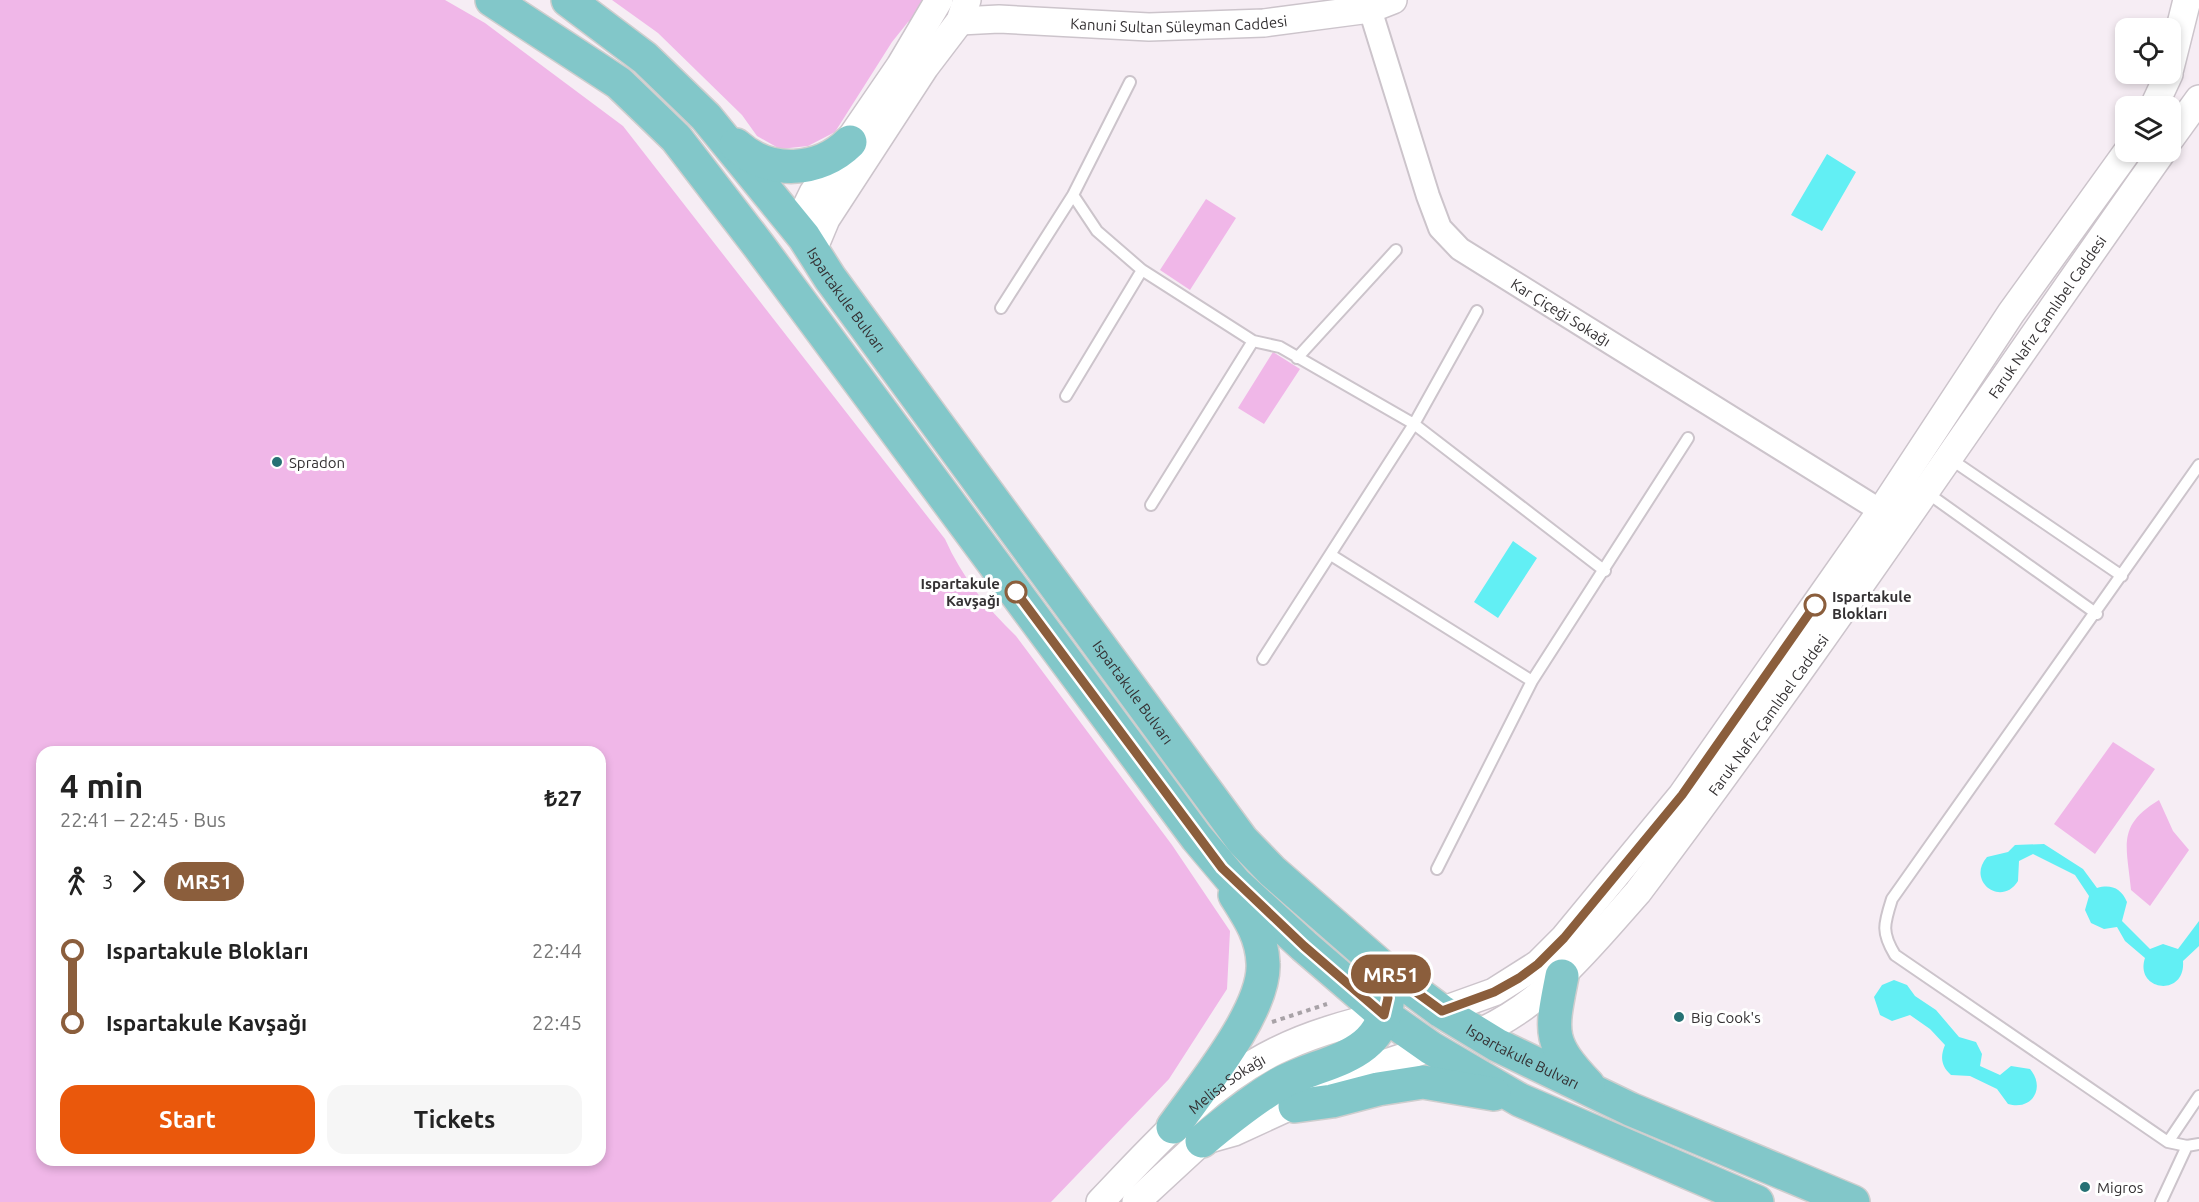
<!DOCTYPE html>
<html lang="en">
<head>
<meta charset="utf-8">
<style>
  :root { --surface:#fff; --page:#f6f6f6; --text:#222; --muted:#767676; --accent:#ea580c }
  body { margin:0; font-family:Ubuntu,sans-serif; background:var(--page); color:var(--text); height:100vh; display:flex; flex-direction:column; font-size:22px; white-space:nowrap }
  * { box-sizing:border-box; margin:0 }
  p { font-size:20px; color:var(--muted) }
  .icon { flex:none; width:33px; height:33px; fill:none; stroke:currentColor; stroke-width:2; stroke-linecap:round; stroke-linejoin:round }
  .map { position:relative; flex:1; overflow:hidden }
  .drawer { position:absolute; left:36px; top:746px; width:570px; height:420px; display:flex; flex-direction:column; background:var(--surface); border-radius:18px; box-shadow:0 3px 9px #0003 }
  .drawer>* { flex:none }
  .badge { padding:0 12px; border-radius:20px; font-size:21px; line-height:39px }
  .buttons { position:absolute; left:2115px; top:18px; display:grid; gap:12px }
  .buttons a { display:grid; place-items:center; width:66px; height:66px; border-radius:12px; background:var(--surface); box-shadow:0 3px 9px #0003; font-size:30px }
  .map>.badge { position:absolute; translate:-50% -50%; box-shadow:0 0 0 3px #fff }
  .legs { display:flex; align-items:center; gap:9px; height:66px; padding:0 24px; font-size:20px }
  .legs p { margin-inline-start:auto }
  .headline { display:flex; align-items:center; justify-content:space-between; height:102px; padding:0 24px }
  h1 { font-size:33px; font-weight:700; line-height:45px }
  .primary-button { display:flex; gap:12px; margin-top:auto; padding:12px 24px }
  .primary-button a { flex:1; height:69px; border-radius:18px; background:var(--accent); color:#fff; font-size:24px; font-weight:700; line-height:69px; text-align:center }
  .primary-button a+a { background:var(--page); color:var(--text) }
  ul { padding:0 24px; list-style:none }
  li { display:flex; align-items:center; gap:21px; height:72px; font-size:22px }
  li i { display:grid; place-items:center; width:9px; height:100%; margin:0 8px; background:currentColor }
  li i::after { content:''; width:15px; height:15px; margin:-8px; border:4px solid; border-radius:50%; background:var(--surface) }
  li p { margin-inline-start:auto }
  li:first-child i { background:linear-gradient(#0000 50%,currentColor 0) }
  li:last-child i { background:linear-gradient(currentColor 50%,#0000 0) }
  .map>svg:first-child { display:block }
  .green { fill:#f0b7e8; fill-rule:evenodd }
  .water { fill:#62eff4 }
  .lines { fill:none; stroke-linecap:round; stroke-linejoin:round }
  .service-casing { stroke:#ccc4cb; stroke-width:14 }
  .minor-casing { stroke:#ccc4cb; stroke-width:26 }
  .tertiary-casing { stroke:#ccc4cb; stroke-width:30 }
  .primary-casing { stroke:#cecece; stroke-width:36 }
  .path { stroke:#a8a2a7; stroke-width:4; stroke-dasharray:4.5 4.5; stroke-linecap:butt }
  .service { stroke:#fff; stroke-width:10 }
  .minor { stroke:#fff; stroke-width:22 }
  .tertiary { stroke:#fff; stroke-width:27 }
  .primary { stroke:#82c7c9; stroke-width:33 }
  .line-1-casing { stroke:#fff; stroke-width:14 }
  .line-1 { stroke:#8b5e3c; stroke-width:9 }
  .poi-dot { fill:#267174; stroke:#fff; stroke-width:2 }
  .stop-1-dot { fill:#fff; stroke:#8b5e3c; stroke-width:3 }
  .labels { text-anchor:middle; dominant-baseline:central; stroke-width:6; stroke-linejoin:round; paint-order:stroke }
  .street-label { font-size:15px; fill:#343133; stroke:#fff }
  .poi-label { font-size:15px; fill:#343133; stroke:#fff; text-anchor:start }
  .stop-label { font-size:15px; font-weight:bold; fill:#343133; stroke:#fff; text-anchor:end }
</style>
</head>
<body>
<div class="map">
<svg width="2199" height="1202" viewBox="0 0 2199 1202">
  <rect width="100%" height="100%" fill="#f6edf4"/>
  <path class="green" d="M0,0H445L485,23L623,126L945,539C962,577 986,607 1016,636L1172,845L1230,931L1227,989L1169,1079L1051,1202H0ZM42,752H600V1160H42Z
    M612,0H957L938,6L908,22L892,42L835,132L808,146L780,149L757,136L742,115L658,33Z
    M1206,199L1236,218L1190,290L1160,270Z
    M1273,352L1300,369L1264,424L1238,408Z
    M2113,742L2155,769L2095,854L2054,824Z
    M2159,800L2173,831L2189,850L2150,906L2131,890C2127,846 2116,826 2159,800Z"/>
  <path class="water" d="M1827,154L1856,172L1822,231L1791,215Z
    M1513,541L1537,558L1498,618L1474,602Z
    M2044,844L2083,869L2097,888C2111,884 2121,888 2127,902L2122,921L2150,949L2163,944L2178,949L2199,921V946L2183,961C2186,998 2134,991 2145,958L2125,941L2117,927L2104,929L2091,923L2085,910L2089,896L2075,875L2033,854L2019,861L2018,881C2001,908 1966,881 1987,857L2008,852L2015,845Z
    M1894,980L1907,985L1915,996L1936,1010L1959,1037L1976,1042L1982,1054L1980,1066L2000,1075L2011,1066L2030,1069C2046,1088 2032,1111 2008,1104L1997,1089L1970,1076L1951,1075C1941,1066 1940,1057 1945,1045L1930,1029L1910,1015L1892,1021L1880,1015L1874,997L1882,985Z"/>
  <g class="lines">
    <g class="service-casing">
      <path id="service" d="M1073,195L1097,231L1142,270L1253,341
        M1001,308L1073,195L1130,82
        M1297,358L1396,250
        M1066,396L1142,270
        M1949,458L2122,576
        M2199,465L1892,899C1884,924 1881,932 1895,955L2168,1142L2187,1146L2199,1144
        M1926,492L2097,614
        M1151,505L1253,341L1280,347L1414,424L1605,571
        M1331,555L1532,681
        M1263,659L1414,424L1477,311
        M1437,869L1532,681L1688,438
        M2168,1142L2199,1096
        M2161,1202L2187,1146"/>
    </g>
    <g class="minor-casing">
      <g id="minor">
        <path id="s1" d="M1370,9L1428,196L1440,228L1460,249L1881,511"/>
      </g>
    </g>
    <g class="tertiary-casing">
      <g id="tertiary">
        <path id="s2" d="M960,21L999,19L1149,27L1264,23L1370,9L1393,0"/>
        <path d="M2170,68L2187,0"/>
        <path d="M2154,106L2169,74"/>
        <path d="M2170,139L2199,99"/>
        <path d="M796,228L813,193L900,66L939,0"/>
        <path d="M813,250L826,219L925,67L960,21L967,0"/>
        <path d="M1441,1011L1494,992L1538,964L1564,938L1682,795L1881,511L2011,313L2127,152"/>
        <path id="s3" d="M1478,1033C1545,1004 1590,946 1638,892C1820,651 1987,399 2162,152"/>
        <path id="s4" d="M1100,1202C1153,1147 1205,1086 1276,1051C1310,1034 1346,1024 1384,1015"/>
        <path d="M1136,1202L1202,1141L1234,1132L1380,1065L1431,1048"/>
      </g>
    </g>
    <g class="primary-casing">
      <g id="primary">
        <path d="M492,0L619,83L676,138L759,246L1197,838L1235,883L1304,946L1384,1015L1431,1048L1520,1100L1757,1202"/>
        <path id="s5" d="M568,0L645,58L706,117L804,237L830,278L1242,840L1272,871L1382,967L1441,1011L1497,1045L1630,1109L1853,1202"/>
        <path d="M736,145C769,175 819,173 850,142"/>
        <path d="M1562,976C1551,1032 1547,1042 1588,1085"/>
        <path d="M1295,1106L1332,1101L1378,1089L1423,1082L1494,1094"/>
        <path d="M1173,1127C1200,1089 1266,1010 1263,963C1262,936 1249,917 1235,895"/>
        <path d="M1202,1141C1226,1121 1252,1100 1279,1084C1324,1059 1384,1061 1388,995"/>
      </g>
    </g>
    <path class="path" d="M1272,1022L1327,1004"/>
    <use href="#service" class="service"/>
    <use href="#minor" class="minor"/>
    <use href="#tertiary" class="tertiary"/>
    <use href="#primary" class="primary"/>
  </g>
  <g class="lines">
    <g class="line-1-casing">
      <path id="line-1" d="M1016,592L1222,868L1304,946L1384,1015L1388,998L1382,967L1442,1011L1494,992L1519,978L1538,964L1564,938L1682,795L1815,605"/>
    </g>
    <use href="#line-1" class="line-1"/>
  </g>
  <g class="poi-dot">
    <circle cx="277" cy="462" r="6"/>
    <circle cx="1679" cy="1017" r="6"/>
    <circle cx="2085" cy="1187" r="6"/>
  </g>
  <g class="stop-1-dot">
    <circle cx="1016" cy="592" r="10"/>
    <circle cx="1815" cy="605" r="10"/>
  </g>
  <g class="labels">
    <g class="street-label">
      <text stroke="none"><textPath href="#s2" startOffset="219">Kanuni Sultan Süleyman Caddesi</textPath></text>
      <text stroke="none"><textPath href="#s5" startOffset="412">Ispartakule Bulvarı</textPath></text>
      <text stroke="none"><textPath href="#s1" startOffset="378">Kar Çiçeği Sokağı</textPath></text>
      <text stroke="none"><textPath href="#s3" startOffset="921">Faruk Nafız Çamlıbel Caddesi</textPath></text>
      <text stroke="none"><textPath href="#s5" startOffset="898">Ispartakule Bulvarı</textPath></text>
      <text stroke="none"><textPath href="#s3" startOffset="435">Faruk Nafız Çamlıbel Caddesi</textPath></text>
      <text stroke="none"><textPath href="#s5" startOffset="1438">Ispartakule Bulvarı</textPath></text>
      <text stroke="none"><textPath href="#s4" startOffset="174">Melisa Sokağı</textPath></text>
    </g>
    <g class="poi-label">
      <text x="289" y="462">Spradon</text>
      <text x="1691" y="1017">Big Cook's</text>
      <text x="2097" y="1187">Migros</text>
    </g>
    <g class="stop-label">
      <text x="1000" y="583">Ispartakule<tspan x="1000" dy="17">Kavşağı</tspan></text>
      <text x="1832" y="596" text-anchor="start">Ispartakule<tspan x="1832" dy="17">Blokları</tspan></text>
    </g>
  </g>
</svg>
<div class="buttons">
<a><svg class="icon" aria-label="locate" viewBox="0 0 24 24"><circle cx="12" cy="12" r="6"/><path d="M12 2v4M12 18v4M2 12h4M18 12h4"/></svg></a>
<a><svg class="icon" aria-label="layers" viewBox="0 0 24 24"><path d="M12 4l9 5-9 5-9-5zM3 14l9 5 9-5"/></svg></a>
</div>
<b class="badge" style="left:1391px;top:974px;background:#8b5e3c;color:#fff">MR51</b>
<section class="drawer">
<div class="headline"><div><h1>4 min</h1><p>22:41 – 22:45 · Bus</p></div><b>₺27</b></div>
<div class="legs"><svg class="icon" aria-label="walk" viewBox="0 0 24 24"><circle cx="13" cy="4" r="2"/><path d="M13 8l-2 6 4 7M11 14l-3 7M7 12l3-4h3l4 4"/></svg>3<svg class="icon" aria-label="forward" viewBox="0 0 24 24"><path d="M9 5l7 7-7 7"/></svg><b class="badge" style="background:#8b5e3c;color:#fff">MR51</b></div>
<ul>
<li><i style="color:#8b5e3c"></i><b>Ispartakule Blokları</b><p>22:44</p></li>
<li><i style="color:#8b5e3c"></i><b>Ispartakule Kavşağı</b><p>22:45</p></li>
</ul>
<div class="primary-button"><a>Start</a><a>Tickets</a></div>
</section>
</div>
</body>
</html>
